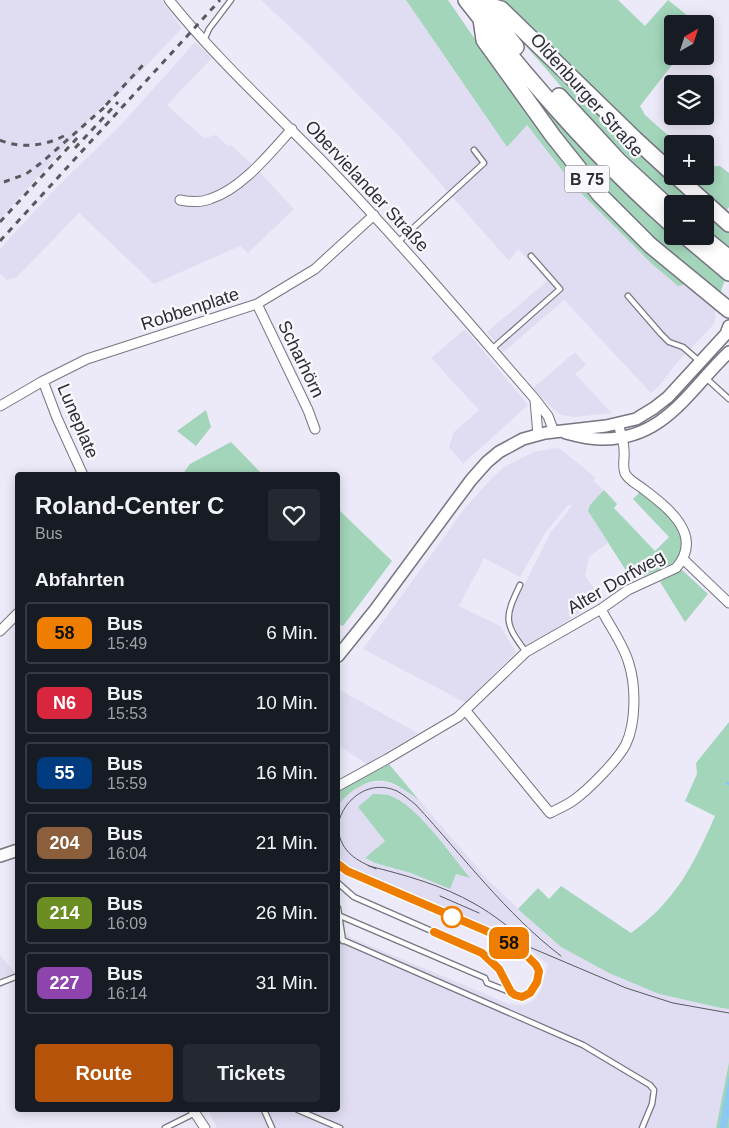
<!DOCTYPE html>
<html lang="de">
<head>
<meta charset="utf-8">
<style>
  :root { --surface:#171b24; --page:#242831; --text:#f1f3f6; --muted:#9ea1a6; --line:#363941; --accent:#b45309 }
  body { margin:0; font-family:Helvetica,sans-serif; background:var(--page); color:var(--text); height:100vh; display:flex; flex-direction:column; font-size:19px; white-space:nowrap }
  * { box-sizing:border-box; margin:0 }
  p { font-size:16px; color:var(--muted) }
  .icon { flex:none; width:28px; height:28px; fill:none; stroke:currentColor; stroke-width:2; stroke-linecap:round; stroke-linejoin:round }
  .map { position:relative; flex:1; overflow:hidden }
  .panel { position:absolute; left:15px; top:472px; width:325px; height:640px; display:flex; flex-direction:column; background:var(--surface); border-radius:5px; box-shadow:0 2px 12px #0003 }
  .panel>* { flex:none }
  .badge { padding:0 10px; border-radius:8px; font-size:18px; line-height:32px }
  .needle { width:32px; rotate:39deg }
  .controls { position:absolute; left:664px; top:15px; display:grid; gap:10px }
  .controls a { display:grid; place-items:center; width:50px; height:50px; border-radius:5px; background:var(--surface); box-shadow:0 2px 12px #0003; font-size:25px }
  .map>.badge { position:absolute; translate:-50% -50%; box-shadow:0 0 0 2px #fff }
  h2 { padding:0 20px; font-size:19px; line-height:45px }
  .round { display:grid; place-items:center; flex:none; width:52px; height:52px; border-radius:5px; background:var(--page) }
  .summary { display:flex; align-items:center; justify-content:space-between; height:85px; padding:0 20px }
  h1 { font-size:24px; font-weight:600; line-height:38px }
  .cta { display:flex; gap:10px; margin-top:auto; padding:10px 20px }
  .cta a { flex:1; height:58px; border-radius:5px; background:var(--accent); color:#fff; font-size:20px; font-weight:600; line-height:58px; text-align:center }
  .cta a+a { background:var(--page); color:var(--text) }
  ul { padding:0; list-style:none }
  li { display:flex; align-items:center; gap:15px; height:62px; margin:0 10px 8px; padding:0 10px; border:2px solid var(--line); border-radius:5px }
  li div { flex:1 }
  li b { display:block; font-size:19px }
  li em { font-style:normal }
  li .badge { min-width:55px; font-weight:700; text-align:center }
  .map>svg:first-child { display:block }
  .built { fill:#e0ddf2; fill-rule:evenodd }
  .green { fill:#a2d5ba }
  .water { fill:#8ac9f1 }
  .lines { fill:none; stroke-linecap:round; stroke-linejoin:round }
  .stream { stroke:#8ac9f1; stroke-width:3 }
  .lane-casing { stroke:#777581; stroke-width:7 }
  .street-casing { stroke:#777581; stroke-width:11 }
  .secondary-casing { stroke:#777581; stroke-width:14 }
  .highway-casing { stroke:#777581; stroke-width:18 }
  .lane { stroke:#fff; stroke-width:4.5 }
  .street { stroke:#fff; stroke-width:9 }
  .secondary { stroke:#fff; stroke-width:11 }
  .highway { stroke:#fff; stroke-width:15 }
  .tram { stroke:#59585f; stroke-width:1 }
  .rail { stroke:#59585f; stroke-width:3; stroke-dasharray:6 6; stroke-linecap:butt }
  .line-casing { stroke:#fff; stroke-width:11 }
  .line { stroke:#ef7d00; stroke-width:8 }
  .stop-dot { fill:#fff; stroke:#ef7d00; stroke-width:2.5 }
  .labels { text-anchor:middle; dominant-baseline:central; stroke-width:4.5; stroke-linejoin:round; paint-order:stroke }
  .shield { fill:#f9f8fe; stroke:#6b6a6f; stroke-width:1 }
  .shield-label { font-size:16px; font-weight:bold; fill:#2e2d32 }
  .street-label { font-size:18px; fill:#2e2d32; stroke:#f9f8fe }
</style>
</head>
<body>
<div class="map">
<svg width="729" height="1128" viewBox="0 0 729 1128">
  <rect width="100%" height="100%" fill="#eceaf8"/>
  <path class="built" d="M0,0H161L182,28L120,93L102,106L0,219Z
    M261,0H406L507,147L527,125L575,187L651,263L687,284L715,306V323L675,365L660,385L651,393L564,300L504,352L487,332L547,281L518,249L509,261L396,133L307,43Z
    M195,42L212,58L167,105L204,138L216,135L229,147L231,145L256,168L294,209L248,253L240,246L154,284L79,213L17,277L7,280L0,274V249L55,189L120,126Z
    M465,329L528,405L463,464L449,447L454,432L479,410L431,358Z
    M575,352L586,365L575,374L612,413L575,417L561,415L552,408L533,388Z
    M559,448L596,478L593,481L604,490L590,505L588,511L608,543L589,557L585,576L601,599L526,648L511,620L512,612L518,597L551,532L572,506L568,505L545,533L520,577L484,558L459,606L500,626L516,652L466,703L363,649L465,508L491,479L503,468L519,459L537,451Z
    M338,689L418,733L367,764L338,745Z
    M384,781L402,788L419,800L488,880L523,913L561,947L609,973L659,994L721,1008L729,1009V1062L716,1128H217L208,1110H338V929L352,938L509,1004L525,1005L535,999L541,989L548,965L521,942L365,875L338,859V805L346,794L363,784ZM407,805L431,830L469,877L456,874L449,889L411,873L375,863L365,859L385,841Z
    M0,955L14,972L18,970L17,979L0,988Z"/>
  <path class="green" d="M406,0H448L481,48L687,284L678,286L651,263L575,187L527,125L507,147Z
    M503,0H618L645,26L668,0L698,24H672V56H679L640,106L645,115L678,144H672V166Z
    M515,30L700,204H677L674,201L625,154L572,99L513,31Z
    M529,88L633,199L672,235V236L725,280L719,296C684,268 651,239 620,207C585,171 556,130 526,91Z
    M720,166L729,173V207L724,214L684,176H705V167Z
    M705,209L729,230V248L705,228Z
    M206,410L211,427L196,446L177,431Z
    M231,442L263,475H182L190,464Z
    M604,490L617,504L614,508L655,551L669,537L633,499L640,492C658,506 704,541 671,564C659,571 644,575 632,580L588,511L590,505Z
    M338,509L392,561L343,626L338,624Z
    M681,569L708,594L685,622L660,582Z
    M729,722V1009L721,1008L659,994L609,973L561,947L518,909L538,888L549,899L561,886L631,933C675,902 694,864 715,816L685,801L697,774L696,763Z
    M389,764L419,800C409,793 397,783 384,781C365,779 349,792 338,805V791Z
    M373,794C377,794 384,794 388,795C416,803 451,855 470,878L456,874L450,889L411,873L375,863L365,858L385,841L358,807Z
    M729,1062V1128H716Z"/>
  <path class="water" d="M729,1075V1115L727,1128H719Z"/>
  <g class="lines">
    <path class="stream" d="M727,783L729,784"/>
    <g class="lane-casing">
      <path id="lane" d="M204,40L209,29L231,0
        M398,242L484,163L474,150
        M628,296L661,334L669,342L683,347L699,361
        M492,349L560,289L531,256
        M706,378L729,399
        M520,585C504,618 504,623 526,652
        M338,864L347,871C378,885 409,898 440,911C466,923 520,941 536,965C544,977 533,992 523,997L487,983L485,978L338,915
        M338,883L354,897L482,953L499,969L510,991
        M338,908L343,941
        M338,938L583,1045L650,1085L654,1090L652,1104L642,1128
        M0,983L18,976
        M264,1110L272,1128
        M298,1110L340,1128
        M165,1128L195,1113"/>
    </g>
    <g class="street-casing">
      <path id="street" d="M169,0C218,61 277,114 331,170C402,244 468,322 535,399L548,416L554,432
        M180,200C190,202 200,203 210,199C242,189 270,153 292,129
        M257,304L308,410L315,429
        M43,381L57,418L83,475
        M535,400L538,435
        M0,406L43,381L87,359L257,304L315,269L374,215
        M683,559L729,603
        M0,631L18,613
        M466,711L550,813C558,809 567,805 574,800C589,789 618,760 626,744C636,723 636,686 629,664C624,645 610,627 601,609
        M338,786L387,759L458,717L526,652L601,609L628,590L676,568C705,535 667,507 642,488C637,484 628,480 625,473C622,466 625,457 624,450C624,441 620,432 618,423
        M193,1110L205,1128"/>
    </g>
    <g class="secondary-casing">
      <path id="secondary" d="M566,433C577,436 589,439 600,439C664,441 689,390 729,352
        M338,656L375,610L471,480L487,462L499,452L523,439L545,433L606,426L636,419L654,408L668,397L726,334L729,326
        M0,856L18,850"/>
    </g>
    <g class="highway-casing">
      <path id="highway" d="M466,0C528,80 596,158 672,225
        M479,0L516,47
        M481,3L501,9L635,139L672,173
        M481,19L484,40L553,136L600,195L650,245L729,310
        M559,96L619,161L672,210
        M676,176L729,224
        M685,236L729,273
        M702,236L729,258"/>
    </g>
    <use href="#lane" class="lane"/>
    <use href="#street" class="street"/>
    <use href="#secondary" class="secondary"/>
    <use href="#highway" class="highway"/>
    <path class="tram" d="M338,824C344,798 370,779 397,791C404,795 410,800 416,805C463,856 506,914 561,956
      M338,830C342,853 356,860 376,869
      M338,861L347,868L369,879L626,988L673,1003L729,1013
      M369,866C405,875 442,885 475,904C493,914 511,929 528,942
      M440,896L479,913"/>
    <path class="rail" d="M106,105L143,65
      M0,140C22,150 50,145 69,133
      M75,148L118,102
      M4,182L26,174L41,163L107,105
      M0,222L78,137
      M0,241L220,0"/>
  </g>
  <g class="lines">
    <g class="line-casing">
      <path id="line" d="M338,864L347,871L498,936L528,957L536,965L539,971L537,982L530,993L522,997L515,995L511,992L499,969L482,953L434,932"/>
    </g>
    <use href="#line" class="line"/>
  </g>
  <circle class="stop-dot" cx="452" cy="917" r="10"/>
  <g class="labels">
    <rect class="shield" x="564.5" y="165.5" width="45" height="27" rx="4"/>
    <g class="shield-label">
      <text x="587" y="179">B 75</text>
    </g>
    <g class="street-label">
      <text transform="translate(587 95) rotate(48)">Oldenburger Straße</text>
      <text transform="translate(367 186) rotate(47)">Obervielander Straße</text>
      <text transform="translate(190 309) rotate(-18)">Robbenplate</text>
      <text transform="translate(301 359) rotate(64)">Scharhörn</text>
      <text transform="translate(78 421) rotate(67)">Luneplate</text>
      <text transform="translate(616 582) rotate(-30)">Alter Dorfweg</text>
    </g>
  </g>
</svg>
<div class="controls">
<a><svg class="needle" viewBox="-14 -14 28 28"><path d="M0-13l5 13h-10z" fill="#e53935"/><path d="M0 13l5-13h-10z" fill="#9ea1a6"/></svg></a>
<a><svg class="icon" aria-label="layers" viewBox="0 0 24 24"><path d="M12 4l9 5-9 5-9-5zM3 14l9 5 9-5"/></svg></a>
<a>+</a>
<a>−</a>
</div>
<b class="badge" style="left:509px;top:943px;background:#ef7d00;color:#111">58</b>
<section class="panel">
<div class="summary"><div><h1>Roland-Center C</h1><p>Bus</p></div><a class="round"><svg class="icon" aria-label="heart" viewBox="0 0 24 24"><path d="M12 20l-8-8c-3-5 5-10 8-4 3-6 11-1 8 4z"/></svg></a></div>
<h2>Abfahrten</h2>
<ul>
<li><span class="badge" style="background:#ef7d00;color:#111">58</span><div><b>Bus</b><p>15:49</p></div><em>6 Min.</em></li>
<li><span class="badge" style="background:#d7263d;color:#fff">N6</span><div><b>Bus</b><p>15:53</p></div><em>10 Min.</em></li>
<li><span class="badge" style="background:#003b80;color:#fff">55</span><div><b>Bus</b><p>15:59</p></div><em>16 Min.</em></li>
<li><span class="badge" style="background:#8b5e3c;color:#fff">204</span><div><b>Bus</b><p>16:04</p></div><em>21 Min.</em></li>
<li><span class="badge" style="background:#6b8e23;color:#fff">214</span><div><b>Bus</b><p>16:09</p></div><em>26 Min.</em></li>
<li><span class="badge" style="background:#8e44ad;color:#fff">227</span><div><b>Bus</b><p>16:14</p></div><em>31 Min.</em></li>
</ul>
<div class="cta"><a>Route</a><a>Tickets</a></div>
</section>
</div>
</body>
</html>
